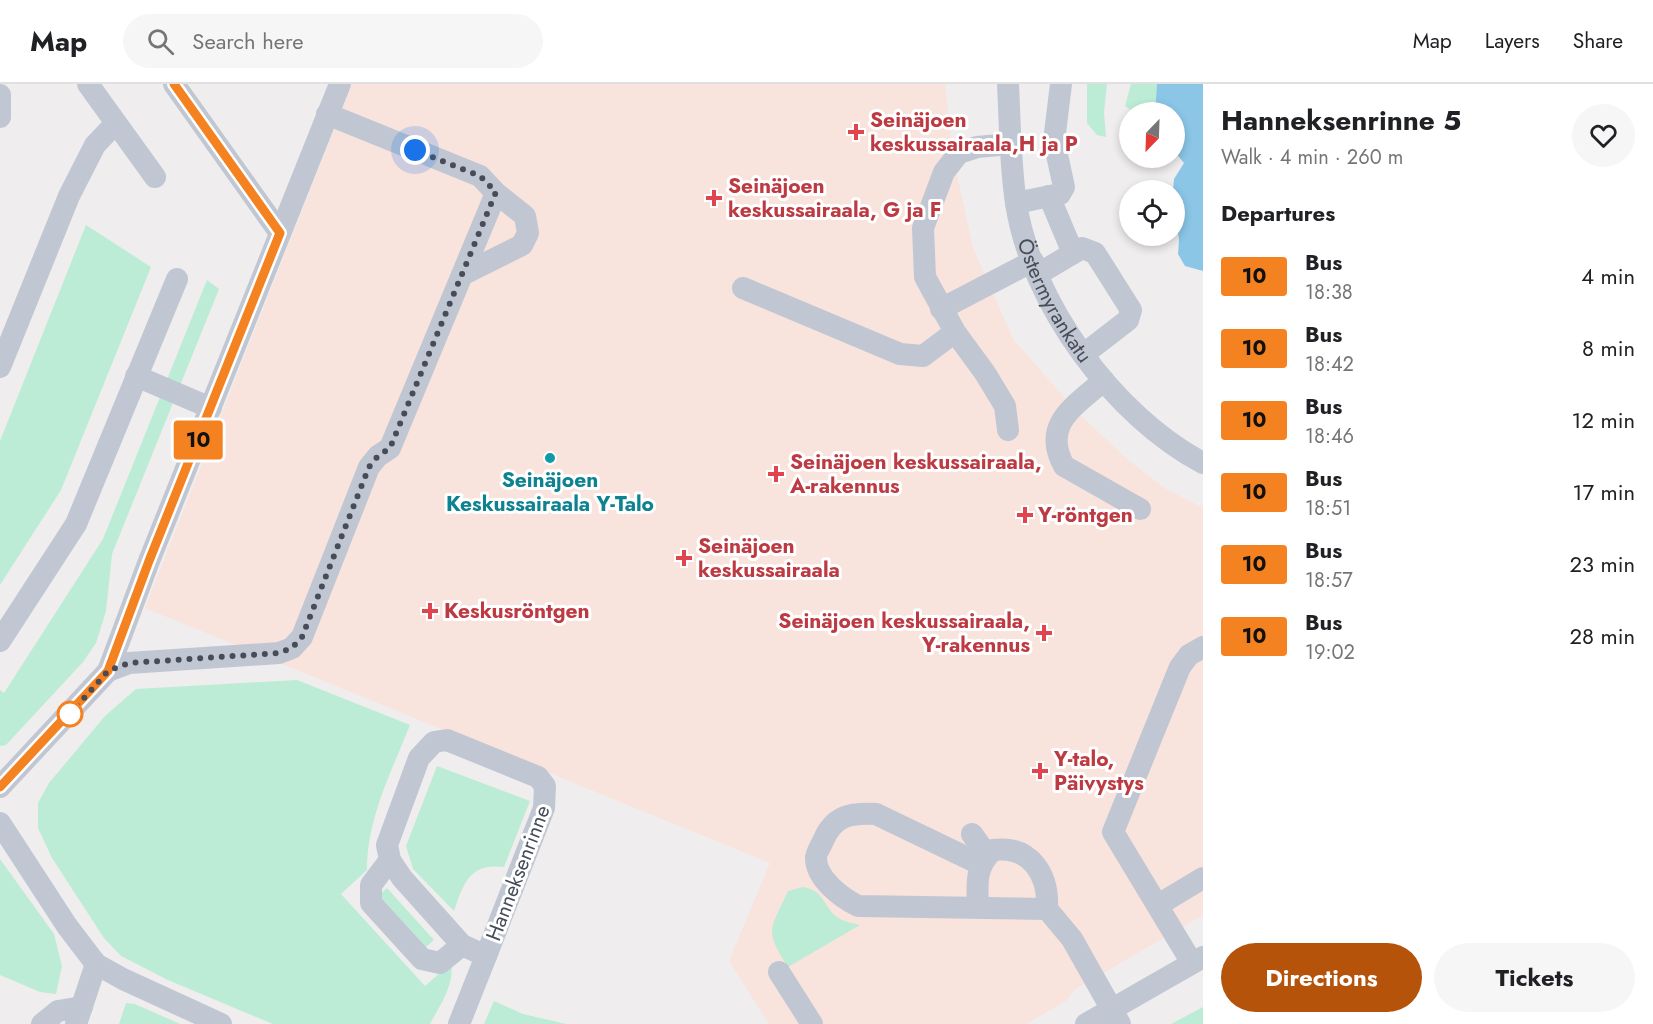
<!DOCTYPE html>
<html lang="en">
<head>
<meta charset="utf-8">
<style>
  :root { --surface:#fff; --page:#f6f6f6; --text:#202124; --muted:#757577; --line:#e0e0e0; --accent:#b45309 }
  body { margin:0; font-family:Jost,sans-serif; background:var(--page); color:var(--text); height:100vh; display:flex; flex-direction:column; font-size:22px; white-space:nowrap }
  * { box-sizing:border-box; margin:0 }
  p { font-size:20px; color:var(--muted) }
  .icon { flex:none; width:33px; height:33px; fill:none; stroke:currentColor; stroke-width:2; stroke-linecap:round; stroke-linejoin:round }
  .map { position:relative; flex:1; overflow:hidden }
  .side { display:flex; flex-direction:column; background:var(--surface); width:450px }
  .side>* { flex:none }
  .badge { padding:0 12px; border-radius:4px; font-size:21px; line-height:39px }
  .needle { width:39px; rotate:203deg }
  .fabs { position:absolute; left:1119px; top:18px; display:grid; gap:12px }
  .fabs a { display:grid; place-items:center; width:66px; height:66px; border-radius:50%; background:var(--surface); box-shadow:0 3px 9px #0003; font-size:30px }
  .you { position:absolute; width:30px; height:30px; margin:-15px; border:4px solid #fff; border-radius:50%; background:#1a73e8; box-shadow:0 0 0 9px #1a73e833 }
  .map>.badge { position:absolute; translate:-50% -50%; box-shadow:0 0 0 3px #fff }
  h2 { padding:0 18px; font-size:22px; line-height:54px }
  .round { display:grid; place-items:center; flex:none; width:63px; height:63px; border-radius:32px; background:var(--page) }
  .overview { display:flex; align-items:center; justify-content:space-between; height:102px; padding:0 18px }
  h1 { font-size:28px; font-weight:700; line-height:45px }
  .action { display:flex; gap:12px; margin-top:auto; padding:12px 18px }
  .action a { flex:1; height:69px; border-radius:36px; background:var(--accent); color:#fff; font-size:24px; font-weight:700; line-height:69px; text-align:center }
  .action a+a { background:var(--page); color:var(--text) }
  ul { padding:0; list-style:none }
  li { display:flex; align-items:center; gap:18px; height:72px; padding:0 18px }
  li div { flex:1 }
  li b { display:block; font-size:22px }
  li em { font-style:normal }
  li .badge { min-width:66px; font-weight:700; text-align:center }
  header { display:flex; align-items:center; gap:36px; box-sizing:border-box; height:84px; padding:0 30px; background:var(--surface); border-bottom:2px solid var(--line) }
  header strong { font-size:28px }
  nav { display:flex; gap:33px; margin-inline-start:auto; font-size:21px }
  .search { width:420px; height:54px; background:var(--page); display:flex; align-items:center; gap:15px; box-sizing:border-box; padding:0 21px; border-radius:33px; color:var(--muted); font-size:22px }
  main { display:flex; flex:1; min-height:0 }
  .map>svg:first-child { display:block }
  .medical { fill:#f9e3dd }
  .green { fill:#bcecd6 }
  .water { fill:#8bc6e7 }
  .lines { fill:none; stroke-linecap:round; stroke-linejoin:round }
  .minor { stroke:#c0c7d2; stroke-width:22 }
  .line-casing { stroke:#fff; stroke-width:14 }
  .line { stroke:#f58220; stroke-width:9 }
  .walk { stroke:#464d59; stroke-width:6; stroke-dasharray:0 10.8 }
  .health-dot { fill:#e0444e; stroke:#fff; stroke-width:2 }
  .culture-dot { fill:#0f9aa8; stroke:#fff; stroke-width:2 }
  .stop-dot { fill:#fff; stroke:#f58220; stroke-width:3 }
  .labels { text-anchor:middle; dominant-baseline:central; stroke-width:6; stroke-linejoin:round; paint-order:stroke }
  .health-label { font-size:21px; font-weight:bold; fill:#be3a42; stroke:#fff; text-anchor:start }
  .street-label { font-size:21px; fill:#464d59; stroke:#fff }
  .culture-label { font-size:21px; font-weight:bold; fill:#0d838f; stroke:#fff }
</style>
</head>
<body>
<header>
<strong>Map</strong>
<div class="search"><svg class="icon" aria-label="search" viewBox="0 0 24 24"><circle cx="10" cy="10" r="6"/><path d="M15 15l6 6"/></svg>Search here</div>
<nav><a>Map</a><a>Layers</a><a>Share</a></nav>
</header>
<main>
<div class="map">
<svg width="1203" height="940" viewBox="0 0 1203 940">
  <rect width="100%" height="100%" fill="#efeded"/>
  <path class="medical" d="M352,0H945L953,73L973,164L1013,255L1078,329L1128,376L1166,405L1203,424V831L1074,906L1066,917L1026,940H769L729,877L770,779L145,524Z"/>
  <path class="green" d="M1087,0H1107L1104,28L1106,53L1097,51L1087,39Z
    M1131,0H1157L1155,28H1134L1125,22Z
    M86,141L151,183L61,406L0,501V357Z
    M207,196L219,205L112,470L106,527L96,559L83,578L6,661L0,662V606L4,609L103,455Z
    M297,596L410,641C391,689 367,734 367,786L341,810L425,902L451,879C455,900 440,921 430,940H273L168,896L121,872L104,854L52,774L38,744V719L49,699L105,632L136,605Z
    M437,682L530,717L504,783C470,779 464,798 454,827L413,785L406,762Z
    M0,775L54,850L62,882L56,910L40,908L0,891Z
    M803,803C824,806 823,822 837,833C844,838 853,839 860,841L788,883C764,846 770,846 788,807Z
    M387,804L434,856L426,863L379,811Z
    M494,917L523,930L566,940H484Z
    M126,919L135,920L180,940H119Z
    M1203,923V940H1171Z"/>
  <path class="water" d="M1157,0H1203V187L1185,182L1178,170L1179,156L1173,106L1174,95L1184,79L1175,68L1174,28H1155Z"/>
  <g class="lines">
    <g class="minor">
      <path d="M88,0L155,93"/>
      <path d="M174,0L280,149"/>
      <path id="s1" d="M1008,0C1010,39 1010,80 1016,119C1031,219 1114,332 1203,379"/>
      <path d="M0,11V33"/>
      <path d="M1049,112L1073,169"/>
      <path d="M1016,119L1060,110L1064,103L1054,57L1061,0"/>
      <path d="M1038,190L1082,164L1095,169L1131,226L1128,236L1084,270"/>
      <path d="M462,191L522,161L528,149L525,132L496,109"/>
      <path d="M743,204L900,270L923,272L955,248"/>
      <path d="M941,225L1033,177"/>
      <path d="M0,283L69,112L95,61L115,40"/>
      <path d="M136,292L211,324"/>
      <path d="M1103,297C1075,322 1041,340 1064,382L1140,425"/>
      <path d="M1008,346L1005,322L985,289L955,248L925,193L923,144L944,88L959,69L977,63L1010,60"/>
      <path d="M0,557L76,440L177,195"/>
      <path d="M108,587L129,579L279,569L292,564L302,553L369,383L378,372L390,364L496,109L480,92L327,30"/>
      <path d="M447,656L538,693L545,702L544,724L486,872L462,861L402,794L390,776L387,761L419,674L434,658Z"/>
      <path d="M0,703L108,587L149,477L340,0"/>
      <path d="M0,739L67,842L96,880L123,895L221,940"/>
      <path d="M972,750L987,771"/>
      <path d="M390,776L371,801V819L422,875L440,879L462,861"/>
      <path d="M980,780L876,730C850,729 834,731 823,757C821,762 816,769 816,774C816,795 842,814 858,822L1047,825"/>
      <path d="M1158,821L1203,794"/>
      <path d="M978,823C977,800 975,783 993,766C1031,761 1049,791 1047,825L1072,855L1120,940"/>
      <path d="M1192,879L1113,748L1180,583L1189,571L1203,563"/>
      <path d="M779,888L812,940"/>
      <path d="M42,940L58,927L82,923"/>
      <path d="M76,940L96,880"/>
      <path d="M459,940L486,872"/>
      <path d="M1086,940L1203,873"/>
    </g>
  </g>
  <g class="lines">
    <g class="line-casing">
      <path id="line" d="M0,703L108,587L149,477L280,149L174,0"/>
    </g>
    <use href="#line" class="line"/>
    <path class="walk" d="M70,630L108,587L129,579L279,569L292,564L302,553L369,383L378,372L390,364L496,108L480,92L415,66"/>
  </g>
  <g class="health-dot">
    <path d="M853 39h6v6h6v6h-6v6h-6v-6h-6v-6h6z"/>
    <path d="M711 105h6v6h6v6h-6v6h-6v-6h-6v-6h6z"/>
    <path d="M773 381h6v6h6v6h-6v6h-6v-6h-6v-6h6z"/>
    <path d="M1022 422h6v6h6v6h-6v6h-6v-6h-6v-6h6z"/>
    <path d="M681 465h6v6h6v6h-6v6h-6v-6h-6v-6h6z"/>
    <path d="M427 518h6v6h6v6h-6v6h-6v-6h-6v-6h6z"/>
    <path d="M1041 540h6v6h6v6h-6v6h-6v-6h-6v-6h6z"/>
    <path d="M1037 678h6v6h6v6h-6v6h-6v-6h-6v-6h6z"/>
  </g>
  <circle class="culture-dot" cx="550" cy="374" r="6"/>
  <circle class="stop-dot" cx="70" cy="630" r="12"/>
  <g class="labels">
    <g class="health-label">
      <text x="870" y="36">Seinäjoen<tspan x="870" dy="24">keskussairaala,H ja P</tspan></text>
      <text x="728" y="102">Seinäjoen<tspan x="728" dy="24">keskussairaala, G ja F</tspan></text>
      <text x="790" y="378">Seinäjoen keskussairaala,<tspan x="790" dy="24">A-rakennus</tspan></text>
      <text x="1038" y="431">Y-röntgen</text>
      <text x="698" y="462">Seinäjoen<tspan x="698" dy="24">keskussairaala</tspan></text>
      <text x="444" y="527">Keskusröntgen</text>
      <text x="1030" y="537" text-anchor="end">Seinäjoen keskussairaala,<tspan x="1030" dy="24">Y-rakennus</tspan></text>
      <text x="1054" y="675">Y-talo,<tspan x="1054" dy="24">Päivystys</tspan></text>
    </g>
    <g class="street-label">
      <text stroke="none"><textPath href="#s1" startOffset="225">Östermyrankatu</textPath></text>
      <text transform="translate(518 789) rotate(-69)">Hanneksenrinne</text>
    </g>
    <g class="culture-label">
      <text x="550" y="396">Seinäjoen<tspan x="550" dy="24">Keskussairaala Y-Talo</tspan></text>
    </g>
  </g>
</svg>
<div class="fabs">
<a><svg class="needle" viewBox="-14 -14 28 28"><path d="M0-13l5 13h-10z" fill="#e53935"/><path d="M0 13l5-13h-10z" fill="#757577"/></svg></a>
<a><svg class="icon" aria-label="locate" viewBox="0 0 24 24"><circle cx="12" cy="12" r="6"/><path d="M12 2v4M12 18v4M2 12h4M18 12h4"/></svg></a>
</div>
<div class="you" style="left:415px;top:66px"></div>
<b class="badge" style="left:198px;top:356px;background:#f58220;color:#111">10</b>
</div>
<section class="side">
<div class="overview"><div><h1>Hanneksenrinne 5</h1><p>Walk · 4 min · 260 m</p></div><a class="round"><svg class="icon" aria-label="heart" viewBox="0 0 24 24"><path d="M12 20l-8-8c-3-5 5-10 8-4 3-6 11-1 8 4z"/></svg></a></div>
<h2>Departures</h2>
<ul>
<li><span class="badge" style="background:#f58220;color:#111">10</span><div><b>Bus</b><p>18:38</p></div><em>4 min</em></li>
<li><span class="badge" style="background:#f58220;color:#111">10</span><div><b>Bus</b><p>18:42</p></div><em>8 min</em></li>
<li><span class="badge" style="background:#f58220;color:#111">10</span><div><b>Bus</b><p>18:46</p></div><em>12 min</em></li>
<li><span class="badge" style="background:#f58220;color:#111">10</span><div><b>Bus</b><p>18:51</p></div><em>17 min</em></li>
<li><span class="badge" style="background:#f58220;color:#111">10</span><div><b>Bus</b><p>18:57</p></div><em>23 min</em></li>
<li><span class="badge" style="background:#f58220;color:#111">10</span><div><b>Bus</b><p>19:02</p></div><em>28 min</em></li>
</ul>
<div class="action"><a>Directions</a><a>Tickets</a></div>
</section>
</main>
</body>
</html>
